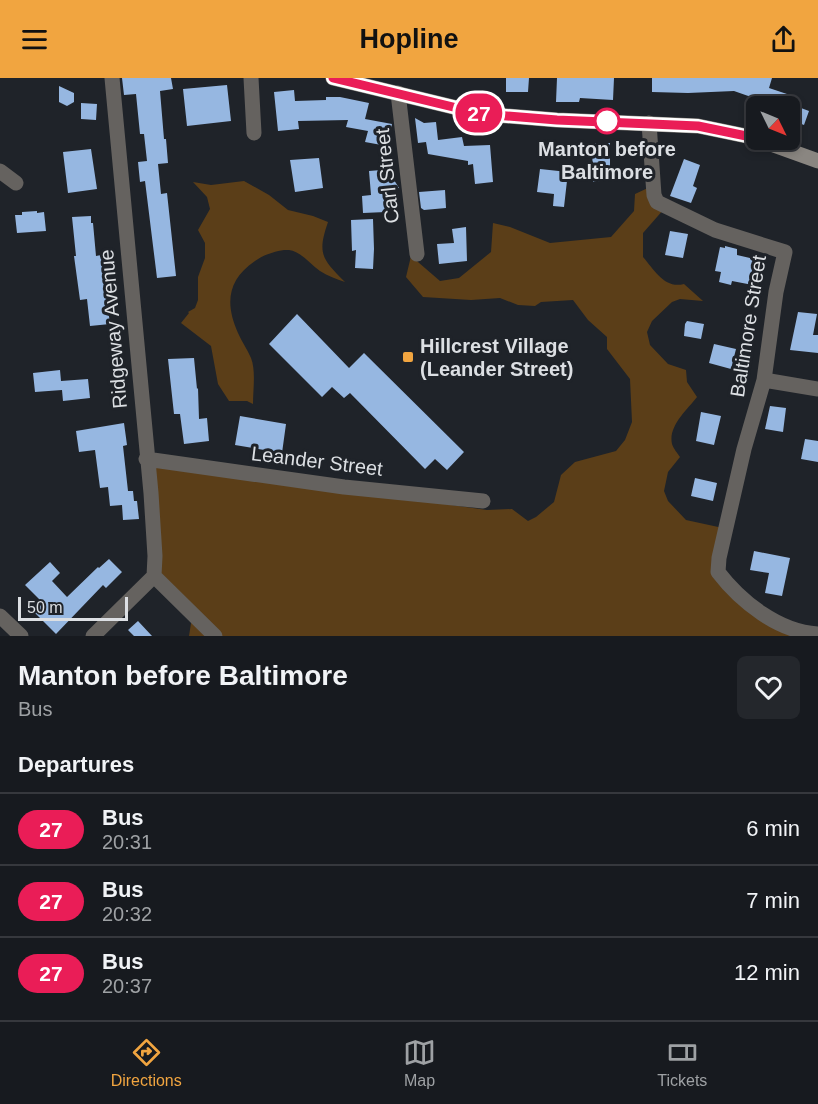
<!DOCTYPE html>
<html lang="en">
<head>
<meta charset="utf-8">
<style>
  :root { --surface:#171a1f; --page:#24272c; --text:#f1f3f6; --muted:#9ea1a4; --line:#36383d; --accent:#f1a540 }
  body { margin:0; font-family:Arial,sans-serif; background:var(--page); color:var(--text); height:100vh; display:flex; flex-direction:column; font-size:22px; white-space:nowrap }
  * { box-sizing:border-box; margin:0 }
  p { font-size:20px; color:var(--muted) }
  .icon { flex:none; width:33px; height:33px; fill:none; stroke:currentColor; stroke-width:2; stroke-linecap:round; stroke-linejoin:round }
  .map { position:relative; height:558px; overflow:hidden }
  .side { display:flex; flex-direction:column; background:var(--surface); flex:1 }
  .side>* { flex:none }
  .badge { padding:0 12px; border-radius:20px; font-size:21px; line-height:39px }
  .needle { width:39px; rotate:133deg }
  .controls { position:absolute; left:746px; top:18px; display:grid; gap:12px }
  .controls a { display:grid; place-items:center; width:54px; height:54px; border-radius:9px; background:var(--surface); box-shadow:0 3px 9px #0003,0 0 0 2px var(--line); font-size:30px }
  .scale { position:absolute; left:18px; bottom:15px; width:110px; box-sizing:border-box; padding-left:6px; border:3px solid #dcdfe3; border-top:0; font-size:16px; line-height:21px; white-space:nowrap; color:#dcdfe3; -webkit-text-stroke:4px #1f2329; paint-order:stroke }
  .map>.badge { position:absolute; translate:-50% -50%; box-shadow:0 0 0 3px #fff }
  h2 { padding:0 18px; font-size:22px; line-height:54px }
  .round { display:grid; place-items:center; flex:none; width:63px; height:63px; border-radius:9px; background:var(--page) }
  .headline { display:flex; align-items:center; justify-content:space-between; height:102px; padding:0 18px }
  h1 { font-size:28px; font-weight:700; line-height:45px }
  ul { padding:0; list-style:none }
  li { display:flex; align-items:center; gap:18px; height:72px; padding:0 18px; border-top:2px solid var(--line) }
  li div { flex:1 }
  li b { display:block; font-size:22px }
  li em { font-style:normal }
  li .badge { min-width:66px; font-weight:700; text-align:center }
  header { display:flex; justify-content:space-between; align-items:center; height:78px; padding:0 18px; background:var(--accent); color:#111; font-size:27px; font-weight:700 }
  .tab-bar { display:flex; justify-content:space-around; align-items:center; height:84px; border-top:2px solid var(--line); background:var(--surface); font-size:16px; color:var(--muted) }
  .tab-bar a { display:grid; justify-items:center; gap:3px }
  .tab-bar .current { color:var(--accent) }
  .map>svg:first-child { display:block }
  .green { fill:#5b3e18 }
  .building { fill:#96b7e1 }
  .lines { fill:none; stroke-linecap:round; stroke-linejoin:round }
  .street { stroke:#65625f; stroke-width:15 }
  .secondary { stroke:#8a8681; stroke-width:15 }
  .line-casing { stroke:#fff; stroke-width:14 }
  .line { stroke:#ea1d57; stroke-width:9 }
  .stop-dot { fill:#fff; stroke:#ea1d57; stroke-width:3 }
  .poi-dot { fill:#f1a540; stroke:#1f2329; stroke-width:2 }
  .labels { text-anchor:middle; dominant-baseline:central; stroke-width:6; stroke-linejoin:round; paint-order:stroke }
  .stop-label { font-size:20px; font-weight:bold; fill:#dcdfe3; stroke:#1f2329 }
  .street-label { font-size:20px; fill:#dcdfe3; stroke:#1f2329 }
  .poi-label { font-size:20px; font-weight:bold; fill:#dcdfe3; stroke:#1f2329; text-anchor:start }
</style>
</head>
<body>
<header><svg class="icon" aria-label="menu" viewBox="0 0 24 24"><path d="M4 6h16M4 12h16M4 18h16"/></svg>Hopline<svg class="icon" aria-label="share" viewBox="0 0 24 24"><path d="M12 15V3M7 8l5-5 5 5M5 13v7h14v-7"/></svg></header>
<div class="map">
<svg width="818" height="558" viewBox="0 0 818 558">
  <rect width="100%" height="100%" fill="#1f2329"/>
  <path class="green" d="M244,103L269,117L288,132L313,138L328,144C317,176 322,181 345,204C336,201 328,198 320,193C310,186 302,174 289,172C279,171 263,177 255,183C227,202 225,226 238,255C242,264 247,271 251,280C256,293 253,311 253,326L247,323H229L218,306L211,268L181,245L189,235L188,234L195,230L198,222V199L205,180V165L198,152L210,131L207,119L193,104L211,107Z
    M650,109L664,131L643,155V179C655,193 665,211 684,206L703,223L680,221L672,224L652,243L647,254L650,267L668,286L686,292L687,304L697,319C687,332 668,348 672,366C673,370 678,376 680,379L668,394L664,413L668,423L686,442L723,450L719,495L736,515L818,558H189L192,539L154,500L153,385L487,432L512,431L528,443L536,439L554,424L561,397L575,384L616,373L625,362L632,344L630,301L607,271V259L588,242L573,222L541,224L535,228L518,227L500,220L471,222L423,219L406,199L411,178L440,203L459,200L491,174L493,145L510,149L550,165L611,159L634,133L635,116Z"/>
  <path class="building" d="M122,0H171L173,11L160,13L164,61H166L168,85L158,86L161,116L167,115L176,198L157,200L145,103L140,104L138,84L147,83L144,56H140L136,16L124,17Z
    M506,0H529L528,14H506Z
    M557,0H614L613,22L580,20L579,24H556Z
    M652,0H772L769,10L796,19L793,27L809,33L804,47L789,41V28H777L734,13L688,15L652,14Z
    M227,7L231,43L187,48L183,11Z
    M59,8L74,15V24L67,28L59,24Z
    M294,12L295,23L326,22V19H340L369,25L365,41L392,46L387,68L365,64L368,53L346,49L348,42L298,43L299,51L278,53L274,14Z
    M81,25L97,26L96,42L81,41Z
    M415,40L424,45L436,44L438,62L462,59L464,68L490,67L493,104L475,106L473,86L468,87V83L428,76L426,64L418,65Z
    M592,65H610V102L593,104Z
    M91,71L97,111L68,115L63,74Z
    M319,80L323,110L295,114L290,82Z
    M684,81L700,87L693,108L697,110L691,125L670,118Z
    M393,91L394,102L399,110L385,111L386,134L363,135L362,118L371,117L369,93Z
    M540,91L568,94L564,129L553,128L554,116L537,114Z
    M445,112L446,130L424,132L421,130L419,114Z
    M37,133V135L44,134L46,153L17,155L15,137H22V134Z
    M91,138V145H93L96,178L101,177L110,246L90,248L87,221L80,222L74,178H76L72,139Z
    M373,141L374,171L373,191L355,190L356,172L352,173L351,142Z
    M466,149L467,183L439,186L437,166L454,165L452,151Z
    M670,153L688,156L683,180L665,177Z
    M725,168L737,171V177L763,183L758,208L732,203L731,207L719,204L721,194L715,193L720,169L725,170Z
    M798,234L817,236L813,257H818V275L790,272Z
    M297,236L349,290L364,275L464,374L447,392L435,381L425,391L350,315L344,320L332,309L322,319L269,266Z
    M687,243L704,246L701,261L684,258L685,246Z
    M714,266L736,271L731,291L709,285Z
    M194,280L197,311L198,310L199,341L207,340L209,363L184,366L180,336H174L168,281Z
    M60,292L61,303L88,301L90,320L63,323L62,312L35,314L33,295Z
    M770,328L786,330L783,354L765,351Z
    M701,334L721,338L714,367L696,363Z
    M240,338L286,346L282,375L235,367Z
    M124,345L127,367L123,368L128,413H133L134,423H137L139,441L123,442L122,427L110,428L108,409L100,410L95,372L79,374L76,353Z
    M805,361L818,363V384L801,381Z
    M695,400L717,405L713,423L691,418Z
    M754,473L790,480L782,518L765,515L769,495L750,492Z
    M109,481L122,494L106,510L103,507L56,556L34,534L43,525L25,507L50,484L60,495L52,503L67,519L98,489L99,490Z
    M138,543L152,558H134L128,552Z"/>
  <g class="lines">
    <path class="street" d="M112,0L151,415L155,478L154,498
      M251,0L254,55
      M398,15L417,176
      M649,45L654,117L657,124L715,152L785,174L776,214L764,302L744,371L719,480L718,494C741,524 779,554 818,556
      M0,93L16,105
      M764,302L818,311
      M146,381L344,409L483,423
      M154,498L215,558
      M0,538L21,558
      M93,558L154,498"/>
    <path class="secondary" d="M333,0L482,36L557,42L698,48L756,60
      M760,62L818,83"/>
  </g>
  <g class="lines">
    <g class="line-casing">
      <path id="line" d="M333,0L482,36L557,42L698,48L756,60"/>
    </g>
    <use href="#line" class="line"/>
  </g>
  <circle class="stop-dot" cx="607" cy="43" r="12"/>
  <rect class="poi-dot" x="402" y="273" width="12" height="12" rx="3"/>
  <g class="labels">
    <g class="stop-label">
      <text x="607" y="71">Manton before<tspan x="607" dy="23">Baltimore</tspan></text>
    </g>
    <g class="street-label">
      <text transform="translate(387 98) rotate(-96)">Carl Street</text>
      <text transform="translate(748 248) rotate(-81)">Baltimore Street</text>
      <text transform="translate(113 251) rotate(-95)">Ridgeway Avenue</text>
      <text transform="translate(317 383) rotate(7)">Leander Street</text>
    </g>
    <g class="poi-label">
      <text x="420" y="268">Hillcrest Village<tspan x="420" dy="23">(Leander Street)</tspan></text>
    </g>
  </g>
</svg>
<div class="controls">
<a><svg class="needle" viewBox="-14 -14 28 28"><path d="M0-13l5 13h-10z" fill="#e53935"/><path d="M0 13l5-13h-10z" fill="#9ea1a4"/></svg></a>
</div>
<div class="scale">50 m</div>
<b class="badge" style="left:479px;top:35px;background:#ea1d57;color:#fff">27</b>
</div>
<section class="side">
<div class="headline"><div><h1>Manton before Baltimore</h1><p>Bus</p></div><a class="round"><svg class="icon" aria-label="heart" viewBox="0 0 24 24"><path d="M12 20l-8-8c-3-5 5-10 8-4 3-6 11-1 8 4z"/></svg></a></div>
<h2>Departures</h2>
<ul>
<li><span class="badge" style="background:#ea1d57;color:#fff">27</span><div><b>Bus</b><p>20:31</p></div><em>6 min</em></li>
<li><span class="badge" style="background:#ea1d57;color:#fff">27</span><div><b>Bus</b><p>20:32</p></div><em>7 min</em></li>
<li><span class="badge" style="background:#ea1d57;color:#fff">27</span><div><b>Bus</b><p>20:37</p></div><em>12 min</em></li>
</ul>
</section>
<nav class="tab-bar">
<a class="current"><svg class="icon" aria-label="directions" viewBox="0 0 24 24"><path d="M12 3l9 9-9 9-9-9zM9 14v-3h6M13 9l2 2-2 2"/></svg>Directions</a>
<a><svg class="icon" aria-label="map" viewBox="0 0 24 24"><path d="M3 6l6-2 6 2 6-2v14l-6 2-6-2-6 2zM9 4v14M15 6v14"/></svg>Map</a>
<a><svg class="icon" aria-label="tickets" viewBox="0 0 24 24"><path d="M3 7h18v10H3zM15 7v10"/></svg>Tickets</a>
</nav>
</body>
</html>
